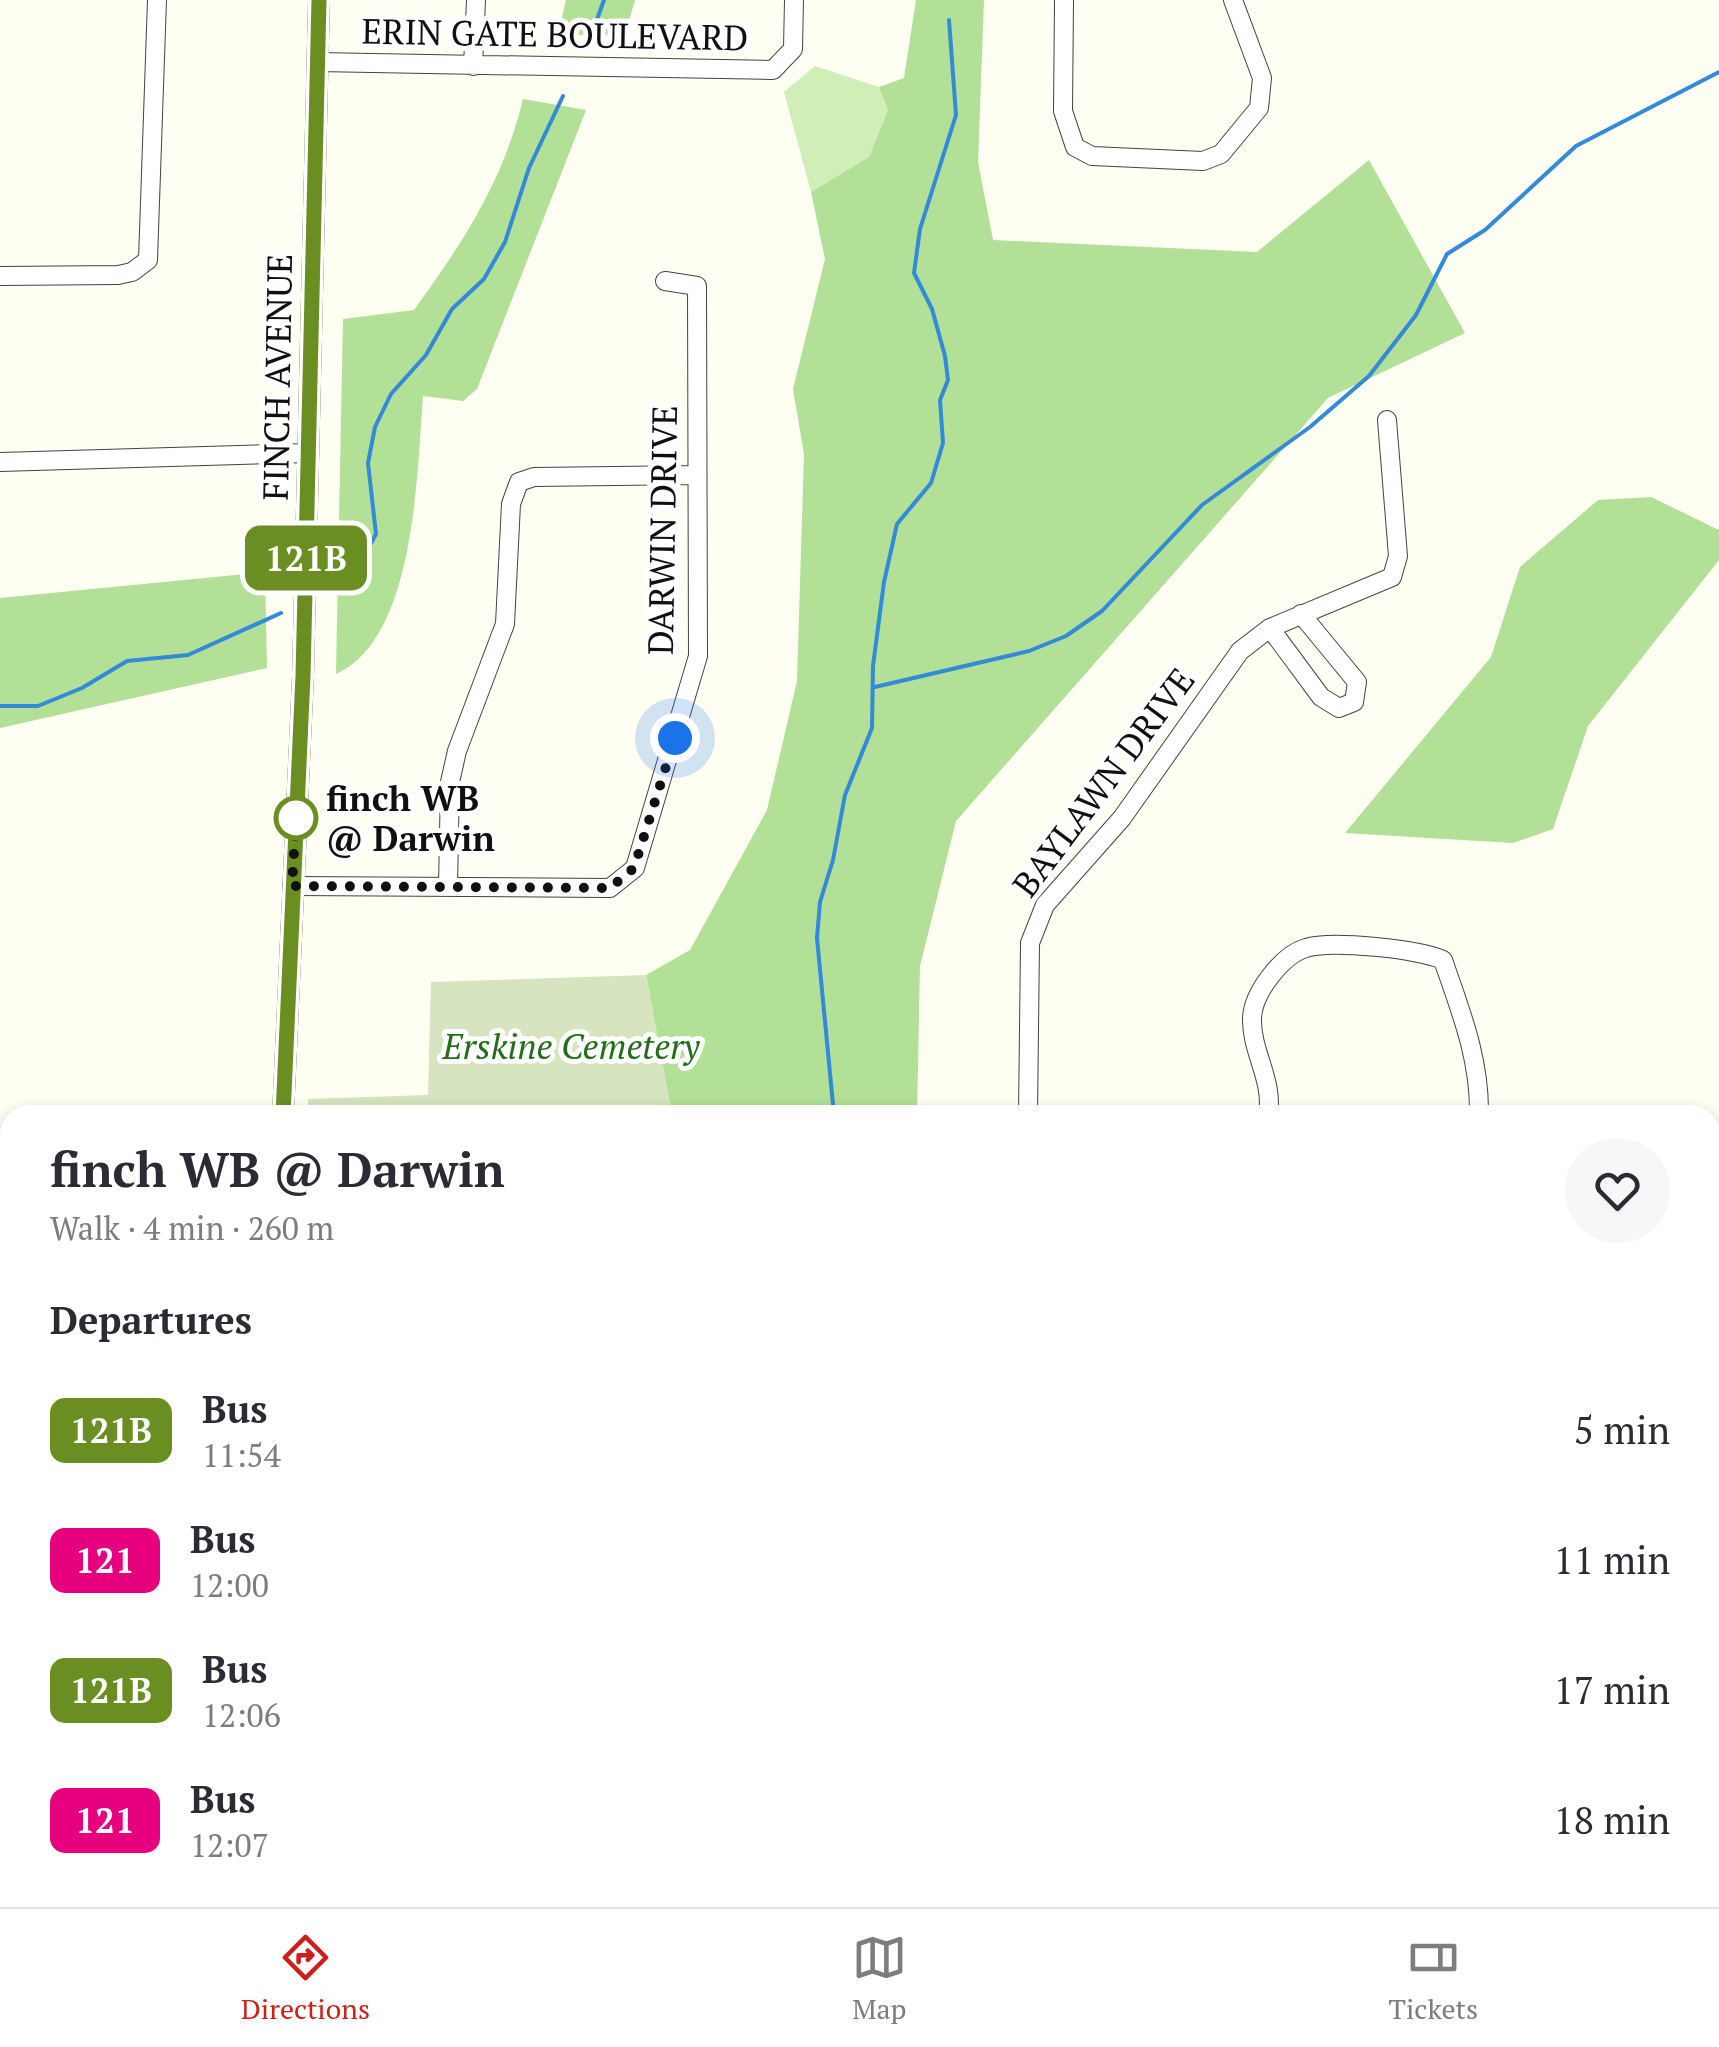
<!DOCTYPE html>
<html lang="en">
<head>
<meta charset="utf-8">
<style>
  :root { --surface:#fff; --page:#f7f7f7; --text:#2b2b33; --muted:#7c7c81; --line:#e1e1e2; --accent:#cd201a }
  body { margin:0; font-family:"PT Serif",serif; background:var(--page); color:var(--text); height:100vh; display:flex; flex-direction:column; font-size:38px; white-space:nowrap }
  * { box-sizing:border-box; margin:0 }
  p { font-size:32px; color:var(--muted) }
  .icon { flex:none; width:55px; height:55px; fill:none; stroke:currentColor; stroke-width:2; stroke-linecap:round; stroke-linejoin:round }
  .map { position:relative; flex:1; overflow:hidden }
  .side { position:absolute; left:0px; top:1105px; width:1720px; height:802px; display:flex; flex-direction:column; background:var(--surface); border-radius:30px 30px 0 0; box-shadow:0 5px 15px #0003 }
  .side>* { flex:none }
  .badge { padding:0 20px; border-radius:15px; font-size:35px; line-height:65px }
  .you { position:absolute; width:50px; height:50px; margin:-25px; border:8px solid #fff; border-radius:50%; background:#1a73e8; box-shadow:0 0 0 15px #1a73e833 }
  .map>.badge { position:absolute; translate:-50% -50%; box-shadow:0 0 0 5px #fff }
  h2 { padding:0 50px; font-size:38px; line-height:90px }
  .round { display:grid; place-items:center; flex:none; width:105px; height:105px; border-radius:52px; background:var(--page) }
  .summary { display:flex; align-items:center; justify-content:space-between; height:170px; padding:0 50px }
  h1 { font-size:48px; font-weight:700; line-height:75px }
  ul { padding:0; list-style:none }
  li { display:flex; align-items:center; gap:30px; height:130px; padding:0 50px }
  li div { flex:1 }
  li b { display:block; font-size:38px }
  li em { font-style:normal }
  li .badge { min-width:110px; font-weight:700; text-align:center }
  .tab-bar { display:flex; justify-content:space-around; align-items:center; height:140px; border-top:2px solid var(--line); background:var(--surface); font-size:28px; color:var(--muted) }
  .tab-bar a { display:grid; justify-items:center; gap:5px }
  .tab-bar .selected { color:var(--accent) }
  .map>svg:first-child { display:block }
  .green { fill:#d0eeb8 }
  .forest { fill:#b1e096 }
  .cemetery { fill:#d6e4c0 }
  .lines { fill:none; stroke-linecap:round; stroke-linejoin:round }
  .stream { stroke:#338ad9; stroke-width:4 }
  .minor-casing { stroke:#434343; stroke-width:20 }
  .major-casing { stroke:#212121; stroke-width:22 }
  .minor { stroke:#fff; stroke-width:18 }
  .major { stroke:#ffe563; stroke-width:20 }
  .line-casing { stroke:#fff; stroke-width:22 }
  .line { stroke:#6b8e23; stroke-width:15 }
  .walk { stroke:#101010; stroke-width:10; stroke-dasharray:0 18 }
  .stop-dot { fill:#fff; stroke:#6b8e23; stroke-width:5 }
  .labels { text-anchor:middle; dominant-baseline:central; stroke-width:10; stroke-linejoin:round; paint-order:stroke }
  .street-label { font-size:35px; fill:#101010; stroke:#fff }
  .stop-label { font-size:35px; font-weight:bold; fill:#101010; stroke:#fff; text-anchor:start }
  .park-label { font-size:35px; font-style:italic; fill:#246e19; stroke:#fff }
</style>
</head>
<body>
<div class="map">
<svg width="1719" height="1907" viewBox="0 0 1719 1907">
  <rect width="100%" height="100%" fill="#fffef3"/>
  <path class="green" d="M815,66L879,87L888,110L869,157L811,192L784,92Z"/>
  <path class="forest" d="M566,0H635L625,35H558Z
    M916,0H984L978,162L993,240L1257,252L1369,160L1465,333L1328,398L956,821L920,966L917,1115H672L646,975L690,950L767,810L797,681L804,454L793,389L825,259L811,192L869,157L888,110L879,87L904,78Z
    M523,99L586,110L477,389L463,401L423,396C417,471 416,639 336,674L343,319L414,310C462,244 504,180 523,99Z
    M1651,497L1719,530V560L1588,726L1553,829L1513,843L1345,833L1491,657L1520,567L1598,500Z
    M265,572L267,668L0,728V598Z
    M1719,1671V1808L1710,1812V1690Z
    M790,1898H954L952,1907H788Z"/>
  <path class="cemetery" d="M646,975L672,1115H308V1099L428,1095L431,982Z"/>
  <g class="lines">
    <path class="stream" d="M587,47L604,0
      M329,587L359,565L376,534L368,463L375,427L391,394L426,355L452,309L484,279L505,242L529,168L563,96
      M875,687L1029,651L1066,636L1102,611L1202,505L1310,427L1369,376L1416,315L1447,254L1485,230L1576,146L1719,72
      M0,706H38L82,688L127,661L188,655L281,613
      M834,1115L817,938L820,902L833,860L845,795L872,728L873,666L884,582L897,524L931,483L943,443L940,400L948,380L945,356L932,309L914,273L920,229L956,115L949,20
      M1713,1293L1719,1275
      M362,1907L366,1898
      M930,1907L933,1898"/>
    <g class="minor-casing">
      <path id="minor" d="M1064,0L1063,111L1075,147L1092,156L1203,161L1221,154L1259,108L1262,78L1233,0
        M317,62L773,70L793,49L794,0
        M473,66L476,0
        M0,276L118,275L132,272L148,260L157,0
        M0,462L309,453
        M1270,628L1321,697L1339,708L1354,702L1357,682L1301,614
        M292,886L610,888L635,868L698,656L697,286L665,281
        M448,887L450,782L457,751L505,624L511,504L519,482L534,477L695,475
        M1028,1115L1030,943L1045,905L1122,818L1240,651L1270,628L1392,577L1398,556L1387,420
        M1268,1115C1274,1080 1251,1052 1252,1018C1253,993 1282,955 1306,948C1331,940 1420,949 1443,960C1461,1012 1480,1059 1479,1115
        M1710,1304L1719,1305
        M0,1323H10
        M0,1585L10,1594
        M0,1624L10,1608
        M0,1864L10,1861
        M1523,1898L1525,1907
        M98,1907V1898
        M702,1907L703,1898
        M1064,1907L1066,1898"/>
    </g>
    <g class="major-casing">
      <path id="major" d="M283,1115L303,676L319,0
        M259,1907L260,1898"/>
    </g>
    <use href="#minor" class="minor"/>
    <use href="#major" class="major"/>
  </g>
  <g class="lines">
    <g class="line-casing">
      <path id="line" d="M283,1115L303,676L319,0"/>
    </g>
    <use href="#line" class="line"/>
    <path class="walk" d="M296,818L292,886L610,888L634,868L675,738"/>
  </g>
  <circle class="stop-dot" cx="296" cy="818" r="20"/>
  <g class="labels">
    <g class="street-label">
      <text transform="translate(555 34) rotate(1)">ERIN GATE BOULEVARD</text>
      <text transform="translate(277 377) rotate(-89)">FINCH AVENUE</text>
      <text transform="translate(662 530) rotate(-89)">DARWIN DRIVE</text>
      <text transform="translate(1103 782) rotate(-53)">BAYLAWN DRIVE</text>
    </g>
    <g class="stop-label">
      <text x="326" y="798">finch WB<tspan x="326" dy="40">@ Darwin</tspan></text>
    </g>
    <g class="park-label">
      <text x="571" y="1046">Erskine Cemetery</text>
    </g>
  </g>
</svg>
<div class="you" style="left:675px;top:738px"></div>
<b class="badge" style="left:306px;top:558px;background:#6b8e23;color:#fff">121B</b>
<section class="side">
<div class="summary"><div><h1>finch WB @ Darwin</h1><p>Walk · 4 min · 260 m</p></div><a class="round"><svg class="icon" aria-label="heart" viewBox="0 0 24 24"><path d="M12 20l-8-8c-3-5 5-10 8-4 3-6 11-1 8 4z"/></svg></a></div>
<h2>Departures</h2>
<ul>
<li><span class="badge" style="background:#6b8e23;color:#fff">121B</span><div><b>Bus</b><p>11:54</p></div><em>5 min</em></li>
<li><span class="badge" style="background:#e6007e;color:#fff">121</span><div><b>Bus</b><p>12:00</p></div><em>11 min</em></li>
<li><span class="badge" style="background:#6b8e23;color:#fff">121B</span><div><b>Bus</b><p>12:06</p></div><em>17 min</em></li>
<li><span class="badge" style="background:#e6007e;color:#fff">121</span><div><b>Bus</b><p>12:07</p></div><em>18 min</em></li>
</ul>
</section>
</div>
<nav class="tab-bar">
<a class="selected"><svg class="icon" aria-label="directions" viewBox="0 0 24 24"><path d="M12 3l9 9-9 9-9-9zM9 14v-3h6M13 9l2 2-2 2"/></svg>Directions</a>
<a><svg class="icon" aria-label="map" viewBox="0 0 24 24"><path d="M3 6l6-2 6 2 6-2v14l-6 2-6-2-6 2zM9 4v14M15 6v14"/></svg>Map</a>
<a><svg class="icon" aria-label="tickets" viewBox="0 0 24 24"><path d="M3 7h18v10H3zM15 7v10"/></svg>Tickets</a>
</nav>
</body>
</html>
